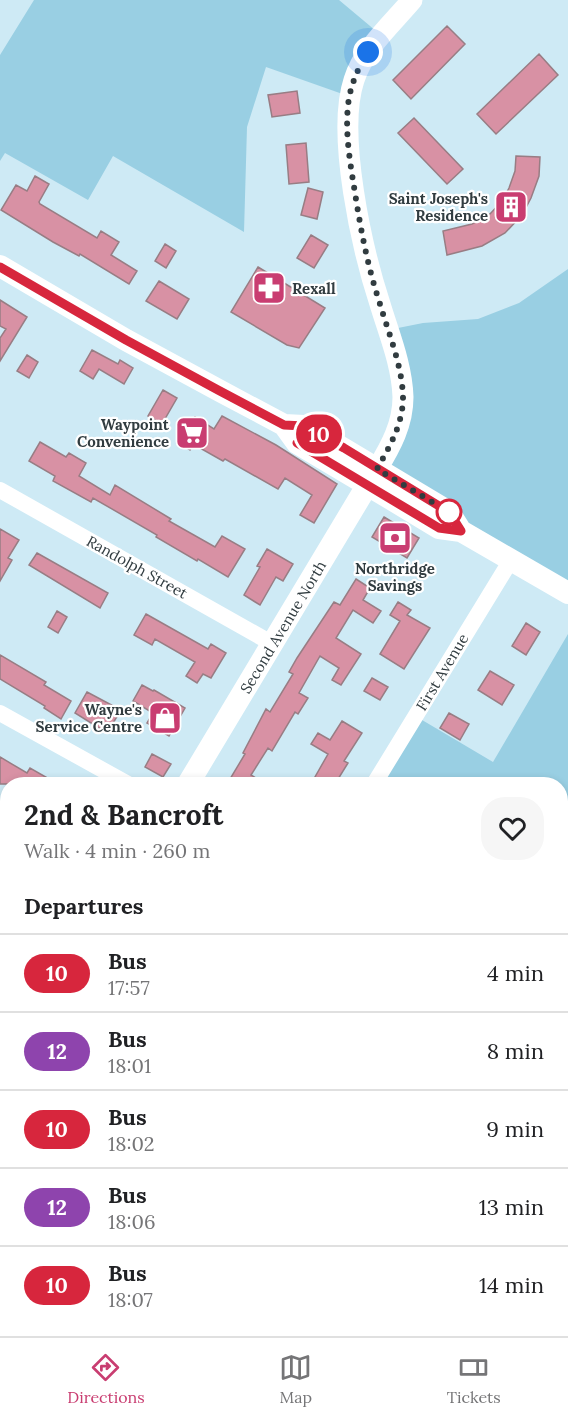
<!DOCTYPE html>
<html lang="en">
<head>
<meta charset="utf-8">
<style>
  :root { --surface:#fff; --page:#f6f6f6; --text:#202124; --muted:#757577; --line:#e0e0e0; --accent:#c93d71 }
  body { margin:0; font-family:Lora,serif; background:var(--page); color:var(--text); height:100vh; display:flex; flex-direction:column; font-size:22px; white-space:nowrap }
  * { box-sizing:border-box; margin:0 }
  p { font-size:20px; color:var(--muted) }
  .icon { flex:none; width:33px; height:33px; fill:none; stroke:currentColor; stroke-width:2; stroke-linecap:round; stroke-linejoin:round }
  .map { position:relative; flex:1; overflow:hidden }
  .side { position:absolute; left:0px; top:777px; width:568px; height:560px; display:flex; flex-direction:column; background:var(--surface); border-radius:24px 24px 0 0; box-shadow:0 3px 9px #0003 }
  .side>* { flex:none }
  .badge { padding:0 12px; border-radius:20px; font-size:21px; line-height:39px }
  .you { position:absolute; width:30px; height:30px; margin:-15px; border:4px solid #fff; border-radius:50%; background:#1a73e8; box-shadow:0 0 0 9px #1a73e833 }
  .map>.badge { position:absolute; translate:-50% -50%; box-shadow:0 0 0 3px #fff }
  h2 { padding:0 24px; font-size:22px; line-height:54px }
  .round { display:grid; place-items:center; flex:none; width:63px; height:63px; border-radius:24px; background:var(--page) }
  .head { display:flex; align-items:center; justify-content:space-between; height:102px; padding:0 24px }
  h1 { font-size:28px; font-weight:700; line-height:45px }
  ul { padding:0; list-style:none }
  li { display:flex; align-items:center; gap:18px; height:78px; padding:0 24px; border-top:2px solid var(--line) }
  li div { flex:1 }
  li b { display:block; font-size:22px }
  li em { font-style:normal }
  li .badge { min-width:66px; font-weight:700; text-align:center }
  .tabs { display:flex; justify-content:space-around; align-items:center; height:84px; border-top:2px solid var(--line); background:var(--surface); font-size:16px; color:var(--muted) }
  .tabs a { display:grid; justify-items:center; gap:3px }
  .tabs .active { color:var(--accent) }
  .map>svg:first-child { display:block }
  .green { fill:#99cfe3 }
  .building { fill:#d891a4; stroke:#987d84; stroke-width:1.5 }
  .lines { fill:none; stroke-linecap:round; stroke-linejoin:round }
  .minor { stroke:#fff; stroke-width:16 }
  .tertiary { stroke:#fff; stroke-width:21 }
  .secondary { stroke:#fff; stroke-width:22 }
  .line-casing { stroke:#fff; stroke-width:14 }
  .line { stroke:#d7263d; stroke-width:9 }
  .walk { stroke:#313c40; stroke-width:6; stroke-dasharray:0 10.8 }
  .stop-dot { fill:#fff; stroke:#d7263d; stroke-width:3 }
  .labels { text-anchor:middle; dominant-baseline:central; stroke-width:4.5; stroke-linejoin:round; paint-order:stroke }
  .poi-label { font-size:15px; font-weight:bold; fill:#313c40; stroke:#fff; text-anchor:end }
  .street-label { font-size:15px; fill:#313c40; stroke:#fff }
</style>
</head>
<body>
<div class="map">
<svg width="568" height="1336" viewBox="0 0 568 1336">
  <rect width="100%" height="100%" fill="#ceeaf5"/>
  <path class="green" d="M34,0H339L382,36L351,97L266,67L247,127L244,232L113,156L88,200L5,153L0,161V55Z
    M568,269V595L378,468L393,444V329L423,323L478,319L519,303Z
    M568,634V1336H325L329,1329H561V784H375L417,717L493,762Z"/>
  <path class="building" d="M447,26L465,44L411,99L393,80Z
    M539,54L558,75L496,134L477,114Z
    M297,91L300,113L272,117L268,95Z
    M414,118L463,169L447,184L398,133Z
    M306,143L309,182L289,184L286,145Z
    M516,156L540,157L539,176L531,198L522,215L505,233L482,246L447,255L443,231L472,224L490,214L502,201L509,188L515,171Z
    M35,176L49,184L39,202L40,204L97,238L101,231L119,242L111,255L137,271L129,284L80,254L79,256L53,242L1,210L16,185L27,191Z
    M308,188L323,192L317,219L301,215Z
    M311,235L328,245L314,268L297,258Z
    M165,244L176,251L166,268L155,261Z
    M258,267L325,308L299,348L287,345L231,312Z
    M159,281L189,299L177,319L146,301Z
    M0,300L27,317L0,361V338L6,329L0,326Z
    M92,350L118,364L120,360L133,368L124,384L99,369L93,379L80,371Z
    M27,355L38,362L29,378L17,371Z
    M163,390L177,398L162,424L148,416Z
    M222,416L276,445L337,484L314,523L300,515L312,495L285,478L278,489L225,459L223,461L193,444L190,450L179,443L195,417L214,429Z
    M40,442L66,457L69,453L86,463L79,476L110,495L115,485L171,519L169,521L215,547L222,536L245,549L228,577L198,559L197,561L156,537L157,535L93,498L91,502L53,481L55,476L29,461Z
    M384,517L419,538L407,558L372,537Z
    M0,529L19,540L8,558L12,560L0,581Z
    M267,549L293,564L283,581L276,577L260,605L244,595L260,567L257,566Z
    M37,553L108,593L100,608L29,565Z
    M356,579L370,588L363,600L381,611L373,623L353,610L336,638L361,654L341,685L332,680L339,668L320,656L299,693L308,698L298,714L295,712L272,751L268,748L251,775L266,784H227L245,754L243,753L266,709L270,712L293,674L289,672L297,658L334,602L340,605Z
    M398,602L411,610L407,615L430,628L404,669L380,654L400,621L390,615Z
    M57,611L67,617L58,633L48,627Z
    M146,614L208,649L211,644L226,653L211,678L203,674L197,683L186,676L195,662L155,639L152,645L134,635Z
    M526,623L540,632L526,655L512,646Z
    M0,655L46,682L44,685L71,701L61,719L44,708L45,706L0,679Z
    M490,671L514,685L502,705L478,690Z
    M372,678L388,687L380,700L364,691Z
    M142,685L153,691L154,690L185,708L169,736L147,723L153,713L133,701Z
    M87,692L121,710L107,733L75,713Z
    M449,713L469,724L460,740L440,728Z
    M342,721L362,733L344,761L348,763L335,784H311L328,754L311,744L318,733L330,740Z
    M152,754L171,764L163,777L145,767Z
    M0,757L27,773L30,768L58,784H0Z"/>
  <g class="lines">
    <path class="minor" d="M0,490L273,644
      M0,713L128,784
      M374,784L511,560
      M0,930L8,935
      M319,1329L332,1336
      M44,1336L49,1329"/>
    <path class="tertiary" d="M377,469C391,446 403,424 403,397C402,365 389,334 380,304C362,249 336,134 354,80C364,48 391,25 412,0"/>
    <path class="secondary" d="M0,266L126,340L222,392L284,425L304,426L344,449L449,512L461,531
      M284,425L297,443L391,499L439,528L461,531L568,593
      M188,784L377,469
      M0,1098L8,1085"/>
  </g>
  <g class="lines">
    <g class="line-casing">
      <path id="line" d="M0,267L126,340L218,390L284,425L304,426L344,448L449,512L461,531L439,528L297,443"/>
    </g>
    <use href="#line" class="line"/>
    <path class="walk" d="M368,52C359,66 352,82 349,98C344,129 350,162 355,193C361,231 368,268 380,304C389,335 402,365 403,397C403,424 390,446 377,469L449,512"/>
  </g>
  <defs>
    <g id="building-square" transform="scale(1.725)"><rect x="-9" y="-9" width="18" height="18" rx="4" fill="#c93d71" stroke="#fff"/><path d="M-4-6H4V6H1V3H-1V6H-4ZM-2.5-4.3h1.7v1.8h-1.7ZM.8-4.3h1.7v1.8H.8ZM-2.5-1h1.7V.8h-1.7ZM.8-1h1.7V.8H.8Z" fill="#fff"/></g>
    <g id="pharmacy-square" transform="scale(1.725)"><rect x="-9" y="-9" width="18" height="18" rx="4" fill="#c93d71" stroke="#fff"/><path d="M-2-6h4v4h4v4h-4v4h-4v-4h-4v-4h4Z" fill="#fff"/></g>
    <g id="supermarket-square" transform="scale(1.725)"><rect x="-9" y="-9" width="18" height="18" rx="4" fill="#c93d71" stroke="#fff"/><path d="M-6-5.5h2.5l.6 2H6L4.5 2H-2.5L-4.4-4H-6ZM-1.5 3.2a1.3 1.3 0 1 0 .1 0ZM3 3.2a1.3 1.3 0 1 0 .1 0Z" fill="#fff"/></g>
    <g id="bank-square" transform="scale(1.725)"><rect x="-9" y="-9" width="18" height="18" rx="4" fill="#c93d71" stroke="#fff"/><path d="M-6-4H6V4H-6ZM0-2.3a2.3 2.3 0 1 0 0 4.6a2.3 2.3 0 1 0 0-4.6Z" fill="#fff"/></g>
    <g id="shop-square" transform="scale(1.725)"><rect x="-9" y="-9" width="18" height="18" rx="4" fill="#c93d71" stroke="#fff"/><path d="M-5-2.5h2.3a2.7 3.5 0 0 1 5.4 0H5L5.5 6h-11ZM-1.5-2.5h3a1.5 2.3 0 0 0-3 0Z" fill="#fff"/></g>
  </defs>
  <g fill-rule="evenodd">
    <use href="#building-square" x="511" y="207"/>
    <use href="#pharmacy-square" x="269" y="288"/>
    <use href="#supermarket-square" x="192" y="433"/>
    <use href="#bank-square" x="395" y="538"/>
    <use href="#shop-square" x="165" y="718"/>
  </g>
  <circle class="stop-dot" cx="449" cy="512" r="12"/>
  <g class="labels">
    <g class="poi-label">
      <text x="488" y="198">Saint Joseph's<tspan x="488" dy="17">Residence</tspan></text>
      <text x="292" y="288" text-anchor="start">Rexall</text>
      <text x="169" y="424">Waypoint<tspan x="169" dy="17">Convenience</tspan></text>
      <text x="395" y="568" text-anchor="middle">Northridge<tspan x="395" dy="17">Savings</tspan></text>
      <text x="142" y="709">Wayne's<tspan x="142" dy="17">Service Centre</tspan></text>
    </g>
    <g class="street-label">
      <text transform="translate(137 567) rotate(29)">Randolph Street</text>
      <text transform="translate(283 627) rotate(-59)">Second Avenue North</text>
      <text transform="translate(442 672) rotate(-59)">First Avenue</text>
    </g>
  </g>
</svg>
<div class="you" style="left:368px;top:52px"></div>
<b class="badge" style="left:319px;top:434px;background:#d7263d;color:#fff">10</b>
<section class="side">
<div class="head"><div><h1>2nd &amp; Bancroft</h1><p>Walk · 4 min · 260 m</p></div><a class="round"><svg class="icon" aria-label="heart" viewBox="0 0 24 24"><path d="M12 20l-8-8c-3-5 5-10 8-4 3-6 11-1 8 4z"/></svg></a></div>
<h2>Departures</h2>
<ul>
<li><span class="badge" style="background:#d7263d;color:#fff">10</span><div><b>Bus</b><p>17:57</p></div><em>4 min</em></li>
<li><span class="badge" style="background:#8e44ad;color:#fff">12</span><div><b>Bus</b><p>18:01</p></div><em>8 min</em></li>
<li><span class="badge" style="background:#d7263d;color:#fff">10</span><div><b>Bus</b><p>18:02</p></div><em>9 min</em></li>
<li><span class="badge" style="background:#8e44ad;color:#fff">12</span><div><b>Bus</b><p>18:06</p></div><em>13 min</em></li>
<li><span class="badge" style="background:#d7263d;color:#fff">10</span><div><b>Bus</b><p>18:07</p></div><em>14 min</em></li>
</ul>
</section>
</div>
<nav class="tabs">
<a class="active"><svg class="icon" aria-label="directions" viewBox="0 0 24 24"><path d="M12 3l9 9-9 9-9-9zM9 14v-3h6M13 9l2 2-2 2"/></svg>Directions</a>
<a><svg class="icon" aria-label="map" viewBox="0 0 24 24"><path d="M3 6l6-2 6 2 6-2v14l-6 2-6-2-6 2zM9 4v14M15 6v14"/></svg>Map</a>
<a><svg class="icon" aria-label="tickets" viewBox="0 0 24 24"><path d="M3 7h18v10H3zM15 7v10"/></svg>Tickets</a>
</nav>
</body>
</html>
